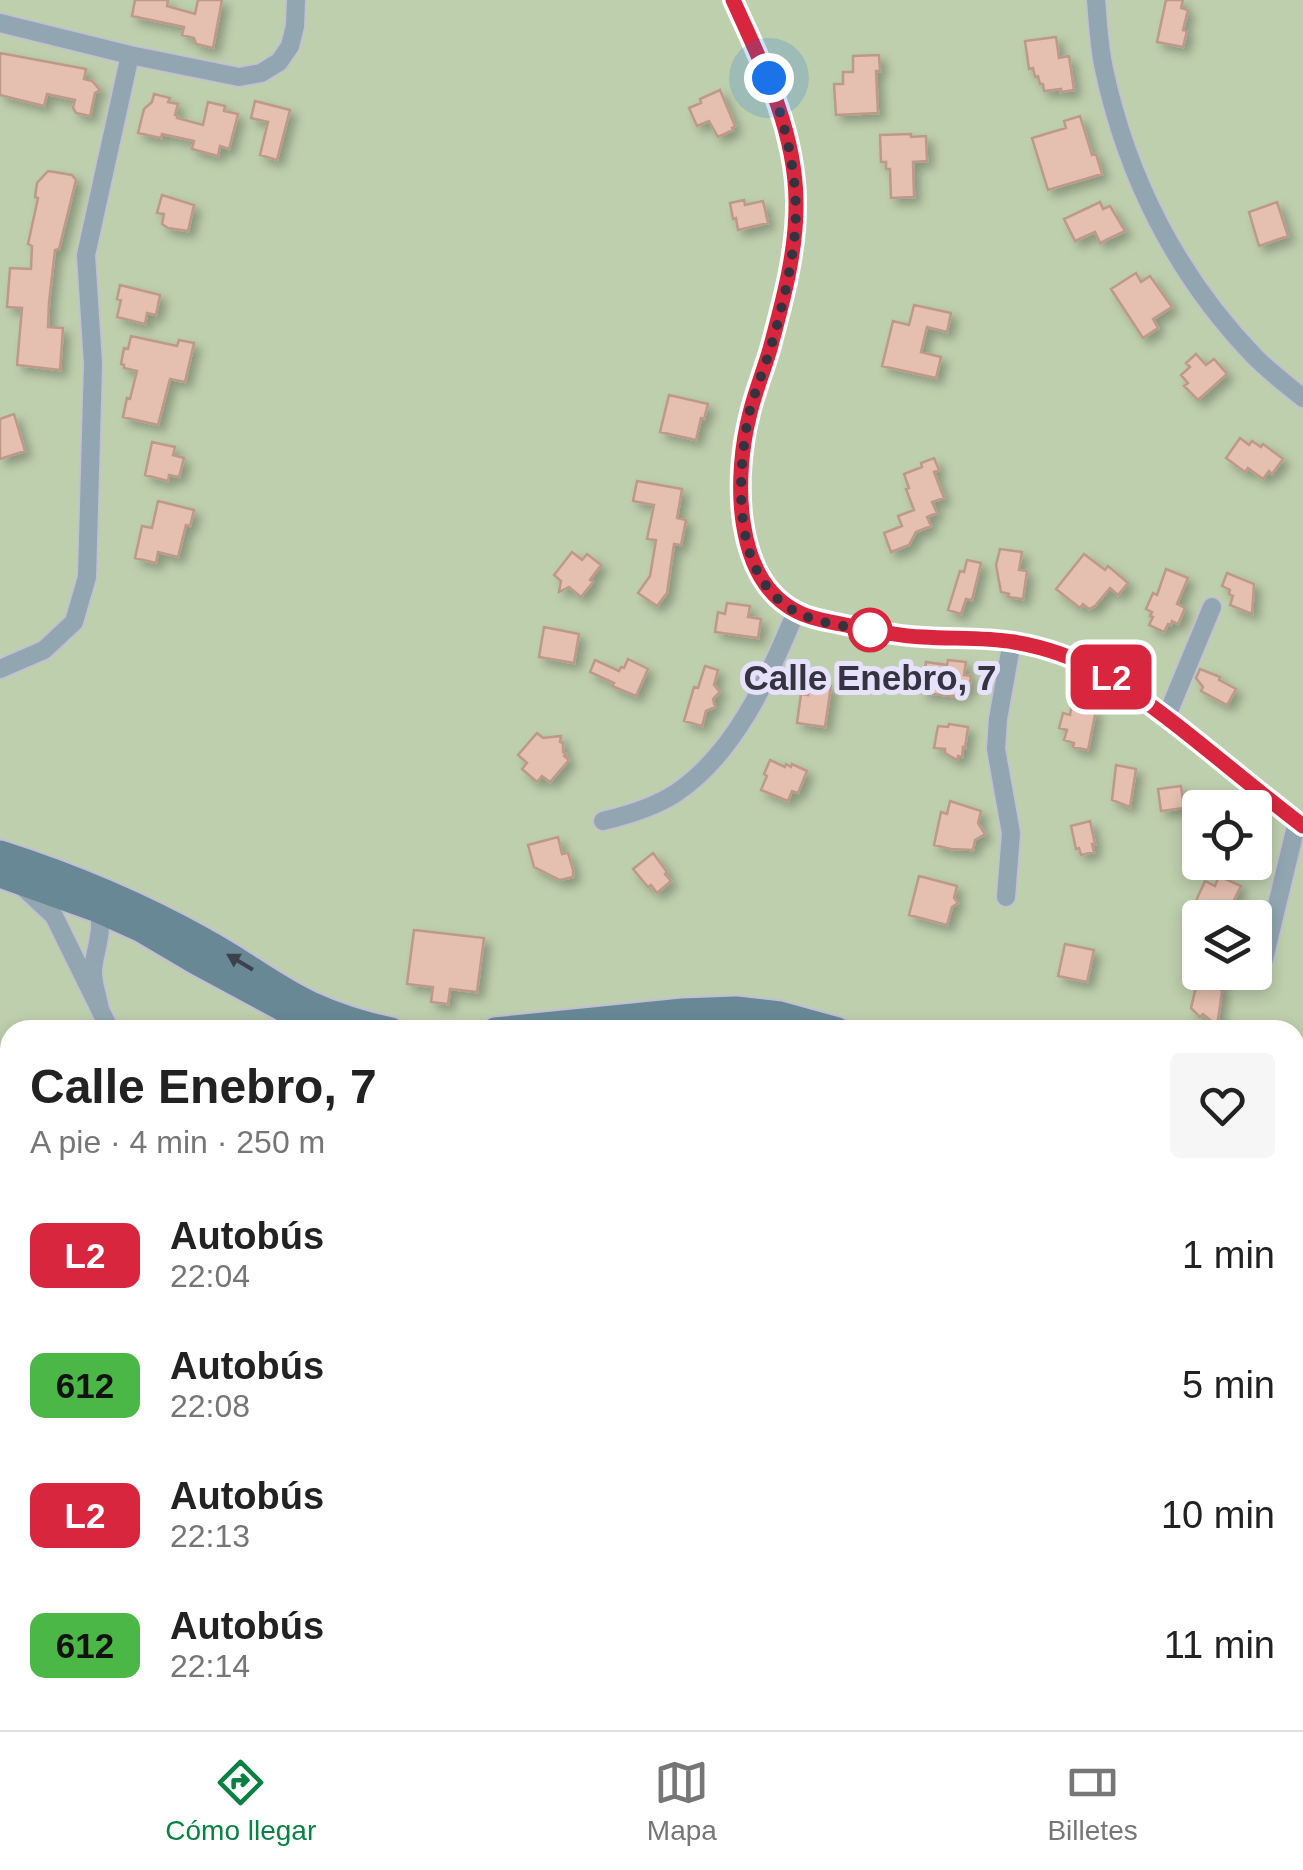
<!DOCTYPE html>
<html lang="es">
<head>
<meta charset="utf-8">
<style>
  :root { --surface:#fff; --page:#f6f6f6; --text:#222; --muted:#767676; --line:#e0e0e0; --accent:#0b8043 }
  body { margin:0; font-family:Arial,sans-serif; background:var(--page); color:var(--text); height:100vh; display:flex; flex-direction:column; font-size:38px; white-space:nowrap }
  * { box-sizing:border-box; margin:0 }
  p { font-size:32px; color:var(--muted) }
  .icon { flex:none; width:55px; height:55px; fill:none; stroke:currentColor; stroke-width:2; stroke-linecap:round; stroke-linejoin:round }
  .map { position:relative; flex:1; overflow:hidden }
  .side { position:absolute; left:0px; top:1020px; width:1305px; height:710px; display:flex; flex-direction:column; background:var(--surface); border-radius:30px 30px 0 0; box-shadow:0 5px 15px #0003 }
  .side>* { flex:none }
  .badge { padding:0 20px; border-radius:15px; font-size:35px; line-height:65px }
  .buttons { position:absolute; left:1182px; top:790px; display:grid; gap:20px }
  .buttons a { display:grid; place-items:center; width:90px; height:90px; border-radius:10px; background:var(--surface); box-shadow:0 5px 15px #0003; font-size:50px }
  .you { position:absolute; width:50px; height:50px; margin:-25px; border:8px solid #fff; border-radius:50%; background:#1a73e8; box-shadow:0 0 0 15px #1a73e833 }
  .map>.badge { position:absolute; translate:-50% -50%; box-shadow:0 0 0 5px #fff }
  .round { display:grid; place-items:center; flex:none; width:105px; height:105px; border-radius:10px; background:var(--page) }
  .summary { display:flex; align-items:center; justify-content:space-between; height:170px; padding:0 30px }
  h1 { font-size:48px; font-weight:700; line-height:75px }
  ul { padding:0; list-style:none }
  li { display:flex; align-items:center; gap:30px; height:130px; padding:0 30px }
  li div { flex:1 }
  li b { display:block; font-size:38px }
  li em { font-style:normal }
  li .badge { min-width:110px; font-weight:700; text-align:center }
  .tab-bar { display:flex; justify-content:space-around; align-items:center; height:140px; border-top:2px solid var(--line); background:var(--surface); font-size:28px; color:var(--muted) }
  .tab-bar a { display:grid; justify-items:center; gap:5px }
  .tab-bar .on { color:var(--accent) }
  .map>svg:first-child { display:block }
  .green { fill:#becfad; fill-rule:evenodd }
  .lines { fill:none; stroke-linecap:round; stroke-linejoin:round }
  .stream { stroke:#7a9eb0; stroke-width:5 }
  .building { fill:#e5bfaf; stroke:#bd998a; stroke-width:2.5; filter:url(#shadow) }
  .street-casing { stroke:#c3bed7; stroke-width:21 }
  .secondary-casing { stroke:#c3bed7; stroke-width:29 }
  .street { stroke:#91a6b0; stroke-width:18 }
  .secondary { stroke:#688896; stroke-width:25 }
  .oneway { fill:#3d404d }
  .line-casing { stroke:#fff; stroke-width:22 }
  .line { stroke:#d7263d; stroke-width:15 }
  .walk { stroke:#353340; stroke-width:10; stroke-dasharray:0 18 }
  .stop-dot { fill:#fff; stroke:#d7263d; stroke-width:5 }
  .labels { text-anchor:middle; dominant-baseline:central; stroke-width:10; stroke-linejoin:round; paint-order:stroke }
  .stop-label { font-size:35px; font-weight:bold; fill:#353340; stroke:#e6e1fd }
</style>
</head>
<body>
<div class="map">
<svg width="1303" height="1730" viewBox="0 0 1303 1730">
  <defs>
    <filter id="shadow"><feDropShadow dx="6" dy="6" stdDeviation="5" flood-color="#0004"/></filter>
  </defs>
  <rect width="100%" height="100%" fill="#e6e1fd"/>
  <path class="green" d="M0,0H1303V1730H0ZM1200,808H1255V862H1200ZM1200,918H1255V972H1200ZM10,1030H1295V1720H10Z"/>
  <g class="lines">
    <path class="stream" d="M132,1730L152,1720"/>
  </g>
  <path class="building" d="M135,0H168L167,6L195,14L198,0H222L213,48L196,44L194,38L182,35L184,27L132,16Z
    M1166,0H1183L1181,8L1188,10L1183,30L1187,31L1183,47L1157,42Z
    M1056,37L1059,58L1069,56L1074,90L1061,92V89L1044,91L1043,84H1040L1038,76L1035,77L1033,68L1029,69L1025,41Z
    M0,53L86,69L84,79L92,81L100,90L95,93L90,116L76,113L73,108L75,100L47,94L44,106L0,95Z
    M879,55L880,71H876L878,113L836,115L834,84H843V72H853V56Z
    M720,90L735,126L732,128L733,130L718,137L709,121L697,126L689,108L701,103L700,99Z
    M154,94L170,98L168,102L178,104L175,115L178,116L177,118L203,125L208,102L225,106L224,111L238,114L229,149L220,146L218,156L192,149L194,141L162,134L161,138L138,133L144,109L152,102Z
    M255,101L290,110L277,160L260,155L268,122L251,118Z
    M1080,116L1092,155L1096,154L1102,174L1048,190L1032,138L1066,128L1064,121Z
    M911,134V137L926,136L927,161L913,162L914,197L891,198L890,169H886V162H881L880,135Z
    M48,171L72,175L76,180L59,249L55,250L49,302L48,327L63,328L60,370L17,365L22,308L7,307L10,268L31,269L32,246L28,244L38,198L35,197L37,183Z
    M162,195L194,205L188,231L168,228L162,224L164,214L157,213Z
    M744,200L745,205L763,201L768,223L738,230L736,218L733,219L730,203Z
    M1100,202L1103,209L1110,206L1125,231L1100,243L1095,232L1075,241L1064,219Z
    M1277,202L1288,236L1259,246L1249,212Z
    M1136,273L1141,282L1150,276L1172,307L1153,319L1158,328L1143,338L1111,289Z
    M120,285L160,295L156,315L147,313L145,324L117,317L121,300L117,299Z
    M914,305L951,313L947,332L927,327L921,352L941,357L936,378L882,366L893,321L909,325Z
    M131,336L177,346L179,340L194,343L185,382L170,379L158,425L123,417L127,398L130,399L137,371L124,368V365L121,364L124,348L128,349Z
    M1196,354L1206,365L1214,359L1227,374L1198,400L1184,386L1188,383L1181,375L1190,367L1186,363Z
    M669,395L708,404L704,419L701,418L696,440L660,432Z
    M14,414L25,451L0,459V419Z
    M1240,438L1249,445L1252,441L1261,447L1263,444L1283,459L1272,474L1269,471L1263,479L1248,468L1245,472L1226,458Z
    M152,442L175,447L173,455L184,458L179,477L169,475L168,481L145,475Z
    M934,458L939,470L934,472L944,498L932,502L937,513L927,517L931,526L916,532L909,545L891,552L884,533L902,526L898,516L914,510L906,489L909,488L904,474L922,467L921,463Z
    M637,481L682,489L677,518L686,520L681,545L674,544L667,593L657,606L638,593L650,576L656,540L647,539L654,505L633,501Z
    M158,501L194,510L190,526L186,525L178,557L158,552L156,563L135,558L142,526L152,528Z
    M1000,549L1022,552L1019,570L1027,571L1023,599L1008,597L1009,594L1001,592L996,565Z
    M572,552L582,560L587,554L601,565L590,580L593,582L581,597L569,587L559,592L561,581L554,575Z
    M1084,554L1105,570L1108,566L1128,583L1118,595L1110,588L1095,606L1089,609L1083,604L1080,608L1056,589Z
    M967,560L981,563L972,600L966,599L961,614L948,610L960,571L964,572Z
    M1166,569L1188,578L1177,604L1185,608L1178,624L1172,621L1171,625L1168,624L1164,632L1149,625L1153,617L1150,616L1152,612L1146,609L1153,593L1157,595Z
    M1227,573L1254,584L1252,614L1230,605L1233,596L1229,594L1230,590L1222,586Z
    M727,603L750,606L748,617L761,619L758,638L715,632L718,612L725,614Z
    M544,627L579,634L574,663L539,657Z
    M628,659L648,669L636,696L612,686L614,683L590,672L595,660L619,671L621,667L624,668Z
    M948,660L966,662L964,675L971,676L969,690H963L962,697L922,693L926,662L947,665Z
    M705,666L718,670L714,685L720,692L713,699L715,707L706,711L702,726L684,721L694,687L698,688Z
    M1200,669L1220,677L1219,680L1236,689L1227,705L1201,691L1203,687L1196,678Z
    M809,683L831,686L825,727L797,723L801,694L808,695Z
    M1072,704L1096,710L1088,750L1073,747L1074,743L1064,740L1067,730L1059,728L1063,713L1070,715Z
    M949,724L968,727L965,748L963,747L962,757L958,756L957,760L945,753V749L934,748L938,726L948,727Z
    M537,733L543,738L561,736L560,742L563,743V752L566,754L564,756L569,760L550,782L542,776L537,782L522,769L527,763L518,755Z
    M770,760L785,767L786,764L791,767L792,764L807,771L798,793L792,791L788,801L761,790L767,776L764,774Z
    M1116,765L1136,769L1130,807L1112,800Z
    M1181,786L1184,808L1161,811L1158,789Z
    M950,801L981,811L978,823L985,834L975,840L973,850L951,849L934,845L941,812L947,814Z
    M1090,821L1095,844H1092L1094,852L1081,855L1079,848L1076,849L1071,826Z
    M558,837L562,854L568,853L573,870V877L560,880L534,867L528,845Z
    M653,853L667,872L665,874L671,881L657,893L651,885L648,887L633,869Z
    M919,876L957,886L954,898L958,903L952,907L947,925L909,915Z
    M1219,876L1241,886L1232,904L1228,902L1223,914L1221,913L1218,918H1203L1191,912L1205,881L1215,886Z
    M414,930L484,938L477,992L450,989L448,1004L431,1002L433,987L407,984Z
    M1065,944L1094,950L1087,982L1058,976Z
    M1206,974L1208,978L1217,976L1222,992L1217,1026L1203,1014L1200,1017L1191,1008L1196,987L1193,979Z"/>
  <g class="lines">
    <g class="street-casing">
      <path id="street" d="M733,0C762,64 795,129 796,200C797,250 783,301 770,349C764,370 755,392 749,413C734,473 732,580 798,612C811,619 827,621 841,624C868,630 896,636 923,637C953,639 984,637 1014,642C1085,654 1123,685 1179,727C1221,760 1261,794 1303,826
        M1096,0C1098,23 1099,47 1104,69C1127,178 1178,278 1256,358C1270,372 1287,385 1303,398
        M0,23L130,55L239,77L261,73L279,62L290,46L295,26L296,0
        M0,669L44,650L74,622L87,577L93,364L86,255L130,55
        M1166,718L1212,607
        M603,821C628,815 655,807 676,793C737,752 768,677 796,612
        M23,887L54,916L110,1030
        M1006,897L1011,833L996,749L998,719L1012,641
        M93,904C108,921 95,948 93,969C92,982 98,997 100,1010
        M1264,959L1297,822
        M0,1143L10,1159
        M570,1720L576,1730"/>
    </g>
    <g class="secondary-casing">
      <path id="secondary" d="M0,853C72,876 139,904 205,941C241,960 274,987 311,1004C337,1016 363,1024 391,1030
        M0,875L98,910L140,929L196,962L300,1018L316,1023
        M495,1030L683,1011L736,1009L780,1014L838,1030
        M1295,1174L1303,1177"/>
    </g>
    <use href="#street" class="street"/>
    <use href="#secondary" class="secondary"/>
  </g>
  <defs><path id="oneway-solid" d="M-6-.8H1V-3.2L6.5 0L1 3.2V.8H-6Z" transform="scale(2.5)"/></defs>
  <use class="oneway" href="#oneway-solid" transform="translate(240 962) rotate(-149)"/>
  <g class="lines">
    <g class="line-casing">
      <path id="line" d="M733,0C762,64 795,129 796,200C797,250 783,301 770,349C764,370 755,392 750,413C734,474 732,580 798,612C811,619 827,621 841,624C868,630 896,636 923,637C953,639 984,637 1014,642C1085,654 1124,685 1179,727C1221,760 1261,794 1303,826"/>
    </g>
    <use href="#line" class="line"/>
    <path class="walk" d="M769,78C788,134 802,190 793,249C788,284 779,320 769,353C762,375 753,396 748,418C737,480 731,577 796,612C817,623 847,627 870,630"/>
  </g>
  <circle class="stop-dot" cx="870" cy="630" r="20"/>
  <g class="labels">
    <g class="stop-label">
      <text x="870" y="677">Calle Enebro, 7</text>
    </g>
  </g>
</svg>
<div class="buttons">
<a><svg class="icon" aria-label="locate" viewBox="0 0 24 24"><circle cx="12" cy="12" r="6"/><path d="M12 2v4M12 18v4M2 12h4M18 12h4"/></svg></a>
<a><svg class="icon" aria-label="layers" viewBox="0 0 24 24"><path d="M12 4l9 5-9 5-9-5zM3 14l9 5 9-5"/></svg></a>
</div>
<div class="you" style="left:769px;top:78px"></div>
<b class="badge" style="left:1111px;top:677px;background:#d7263d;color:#fff">L2</b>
<section class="side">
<div class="summary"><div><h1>Calle Enebro, 7</h1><p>A pie · 4 min · 250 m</p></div><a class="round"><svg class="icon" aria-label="heart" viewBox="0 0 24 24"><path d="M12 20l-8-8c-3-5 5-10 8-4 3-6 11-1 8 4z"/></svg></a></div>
<ul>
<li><span class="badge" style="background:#d7263d;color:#fff">L2</span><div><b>Autobús</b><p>22:04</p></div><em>1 min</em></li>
<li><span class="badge" style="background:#4ab747;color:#111">612</span><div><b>Autobús</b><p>22:08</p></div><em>5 min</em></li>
<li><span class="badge" style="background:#d7263d;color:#fff">L2</span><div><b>Autobús</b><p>22:13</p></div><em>10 min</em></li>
<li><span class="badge" style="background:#4ab747;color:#111">612</span><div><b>Autobús</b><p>22:14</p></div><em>11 min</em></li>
</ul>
</section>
</div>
<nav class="tab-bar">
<a class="on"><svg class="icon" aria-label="directions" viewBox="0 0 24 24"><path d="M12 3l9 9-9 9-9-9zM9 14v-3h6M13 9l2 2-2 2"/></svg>Cómo llegar</a>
<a><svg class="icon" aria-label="map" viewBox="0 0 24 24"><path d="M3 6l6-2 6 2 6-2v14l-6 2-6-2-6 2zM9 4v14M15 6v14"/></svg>Mapa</a>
<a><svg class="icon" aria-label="tickets" viewBox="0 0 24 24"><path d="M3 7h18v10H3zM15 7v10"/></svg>Billetes</a>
</nav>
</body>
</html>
